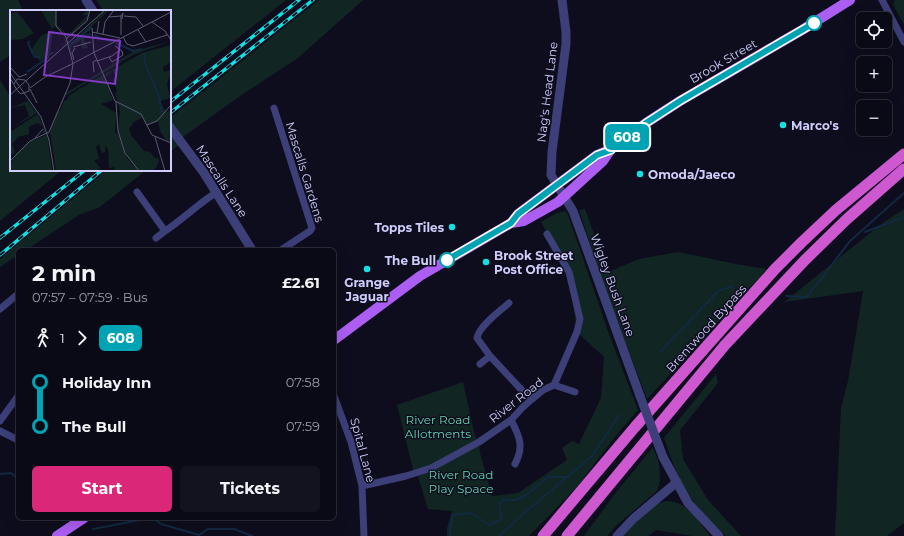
<!DOCTYPE html>
<html lang="en">
<head>
<meta charset="utf-8">
<style>
  :root { --surface:#0a0a16; --page:#13131f; --text:#f1f3f6; --muted:#999aa1; --line:#2a2b35; --accent:#db2777 }
  body { margin:0; font-family:Montserrat,sans-serif; background:var(--page); color:var(--text); height:100vh; display:flex; flex-direction:column; font-size:15px; white-space:nowrap }
  * { box-sizing:border-box; margin:0 }
  p { font-size:13px; color:var(--muted) }
  .icon { flex:none; width:22px; height:22px; fill:none; stroke:currentColor; stroke-width:2; stroke-linecap:round; stroke-linejoin:round }
  .map { position:relative; flex:1; overflow:hidden }
  .sheet { position:absolute; left:16px; top:248px; width:320px; height:272px; display:flex; flex-direction:column; background:var(--surface); border-radius:6px; box-shadow:0 4px 16px #0002,0 0 0 1px var(--line) }
  .sheet>* { flex:none }
  .badge { padding:0 8px; border-radius:6px; font-size:14px; line-height:26px }
  .buttons { position:absolute; left:856px; top:12px; display:grid; gap:8px }
  .buttons a { display:grid; place-items:center; width:36px; height:36px; border-radius:6px; background:var(--surface); box-shadow:0 4px 16px #0002,0 0 0 1px var(--line); font-size:20px }
  .map>.badge { position:absolute; translate:-50% -50%; box-shadow:0 0 0 2px #fff }
  .legs { display:flex; align-items:center; gap:6px; height:44px; padding:0 16px; font-size:13px }
  .legs p { margin-inline-start:auto }
  .headline { display:flex; align-items:center; justify-content:space-between; height:68px; padding:0 16px }
  h1 { font-size:22px; font-weight:700; line-height:30px }
  .primary-button { display:flex; gap:8px; margin-top:auto; padding:8px 16px }
  .primary-button a { flex:1; height:46px; border-radius:6px; background:var(--accent); color:#fff; font-size:16px; font-weight:700; line-height:46px; text-align:center }
  .primary-button a+a { background:var(--page); color:var(--text) }
  ul { padding:0 16px; list-style:none }
  li { display:flex; align-items:center; gap:14px; height:44px; font-size:15px }
  li i { display:grid; place-items:center; width:6px; height:100%; margin:0 5px; background:currentColor }
  li i::after { content:''; width:10px; height:10px; margin:-5px; border:3px solid; border-radius:50%; background:var(--surface) }
  li p { margin-inline-start:auto }
  li:first-child i { background:linear-gradient(#0000 50%,currentColor 0) }
  li:last-child i { background:linear-gradient(currentColor 50%,#0000 0) }
  .map>svg:first-child { display:block }
  .green { fill:#112623 }
  .lines { fill:none; stroke-linecap:round; stroke-linejoin:round }
  .stream { stroke:#112942; stroke-width:2 }
  .minor { stroke:#3c3f78; stroke-width:7 }
  .tertiary { stroke:#3c3f78; stroke-width:9 }
  .primary { stroke:#ac5df2; stroke-width:10 }
  .trunk { stroke:#ce58d0; stroke-width:11 }
  .rail-casing { stroke:#12e0e2; stroke-width:3.5 }
  .rail { stroke:#0e0d1d; stroke-width:2; stroke-dasharray:6; stroke-linecap:butt }
  .tertiary-bridge { stroke:#3c3f78; stroke-width:9 }
  .line-1-casing { stroke:#fff; stroke-width:9 }
  .line-1 { stroke:#00a3b4; stroke-width:6 }
  .stop-1-dot { fill:#fff; stroke:#00a3b4; stroke-width:2 }
  .poi-dot { fill:#12e0e2; stroke:#0e0d1d; stroke-width:1.5 }
  .labels { text-anchor:middle; dominant-baseline:central; stroke-width:3; stroke-linejoin:round; paint-order:stroke }
  .street-label { font-size:12px; fill:#cecdfb; stroke:#0e0d1d }
  .poi-label { font-size:12px; font-weight:bold; fill:#cecdfb; stroke:#0e0d1d; text-anchor:start }
  .stop-label { font-size:12px; font-weight:bold; fill:#cecdfb; stroke:#0e0d1d; text-anchor:end }
  .park-label { font-size:12px; fill:#60d4ac; stroke:#0e0d1d }
  .inset-river { fill:none; stroke:#112942; stroke-width:2 }
  .inset-road { fill:none; stroke:#5b5a76; stroke-width:1 }
  .view { fill:#833cc5; fill-opacity:0.15; stroke:#833cc5; stroke-width:2 }
  .inset-edge { fill:none; stroke:#cecdfb; stroke-width:2 }
</style>
</head>
<body>
<div class="map">
<svg width="904" height="536" viewBox="0 0 904 536">
  <rect width="100%" height="100%" fill="#0e0d1d"/>
  <path class="green" d="M0,0H18L23,11H11V55L0,62Z
    M96,0H286L170,92V11H104Z
    M319,0H363L298,58L240,96L183,137L179,145L170,152V118Z
    M895,0H904V25L893,5Z
    M0,80L11,98V170H62L0,221Z
    M107,170H146L100,207L79,215L26,250H18V255L0,267V259Z
    M585,209L608,272L639,259L678,252L736,264L767,269L647,399L604,286L579,210Z
    M904,209V523L887,536H835L841,408L848,381L863,291L784,302L884,222Z
    M566,211L568,215L609,334L638,410L618,433L576,488L529,536H447V528L452,511L428,509L417,473H414L397,405L463,382L475,436L479,442L480,453L492,496L518,493L567,460L562,448L572,441L579,444L601,398L604,357L577,332L569,272L541,222L557,213Z
    M716,374L718,383L680,430L683,459L708,500L741,536H726C713,524 701,512 690,497C678,480 671,458 664,438Z
    M653,447L659,463L660,481L657,491L618,524L607,536H584L614,495Z
    M667,501C687,501 699,522 710,536H693L656,530L648,536H620L656,504Z"/>
  <g class="lines">
    <path class="stream" d="M865,232L904,217
      M786,296L807,297L850,241L904,193
      M660,352L718,291L733,286
      M0,474L11,473L18,479
      M152,518L161,524L199,535L208,529H234L252,536
      M93,529L151,518
      M450,536V531L453,515L471,513L489,525L502,519L499,505L503,500H515L525,496L548,477H567
      M499,536L523,514L592,456L619,415"/>
    <path class="minor" d="M882,0L904,42
      M274,108L312,228L310,231L281,250
      M137,192L165,231C183,219 198,204 217,192
      M547,234L569,272L580,319L577,332L554,385
      M156,238L165,231
      M509,303C500,311 479,326 477,338L490,356L531,400
      M0,309L18,294
      M480,364L490,356
      M334,396L351,442L362,486L364,536
      M511,420C520,437 524,447 515,464
      M0,421L18,396
      M0,431L18,440
      M362,486L406,476L431,468L479,442L511,420L522,408L531,400L543,390L554,385L575,392"/>
    <path class="tertiary" d="M86,0L93,11
      M562,0L566,32V44L552,152L551,175L573,211L640,396
      M170,127L204,173L252,250
      M663,457L688,503L719,536
      M617,536L633,519L677,482"/>
    <path class="primary" d="M511,223L524,221L558,202L603,161L611,149
      M334,340L420,276L511,223L518,214L597,155L611,149L646,123L680,101L802,30L850,0
      M57,536L84,518"/>
    <path class="trunk" d="M543,536L635,427L775,269L802,242L836,210L904,154
      M567,536L725,345L805,260L847,219L904,169"/>
    <g class="rail-casing">
      <path id="rail" d="M170,102L299,0
        M170,113L313,0
        M0,238L85,170
        M0,255L102,170"/>
    </g>
    <use href="#rail" class="rail"/>
    <path class="tertiary-bridge" d="M640,396L663,457"/>
  </g>
  <g class="lines">
    <g class="line-1-casing">
      <path id="line-1" d="M447,260L511,223L518,214L597,155L611,150L646,123L680,101L814,23"/>
    </g>
    <use href="#line-1" class="line-1"/>
  </g>
  <g class="stop-1-dot">
    <circle cx="814" cy="23" r="7"/>
    <circle cx="447" cy="260" r="7"/>
  </g>
  <g class="poi-dot">
    <circle cx="783" cy="125" r="4"/>
    <circle cx="640" cy="174" r="4"/>
    <circle cx="452" cy="227" r="4"/>
    <circle cx="486" cy="262" r="4"/>
    <circle cx="367" cy="269" r="4"/>
  </g>
  <g class="labels">
    <g class="street-label">
      <text transform="translate(723 61) rotate(-30)">Brook Street</text>
      <text transform="translate(547 92) rotate(-83)">Nag's Head Lane</text>
      <text transform="translate(305 172) rotate(73)">Mascalls Gardens</text>
      <text transform="translate(222 181) rotate(57)">Mascalls Lane</text>
      <text transform="translate(613 285) rotate(70)">Wigley Bush Lane</text>
      <text transform="translate(706 328) rotate(-48)">Brentwood Bypass</text>
      <text transform="translate(516 400) rotate(-38)">River Road</text>
      <text transform="translate(363 450) rotate(75)">Spital Lane</text>
    </g>
    <g class="poi-label">
      <text x="791" y="125">Marco's</text>
      <text x="648" y="174">Omoda/Jaeco</text>
      <text x="444" y="227" text-anchor="end">Topps Tiles</text>
      <text x="494" y="255">Brook Street<tspan x="494" dy="14">Post Office</tspan></text>
      <text x="367" y="282" text-anchor="middle">Grange<tspan x="367" dy="14">Jaguar</tspan></text>
    </g>
    <g class="stop-label">
      <text x="436" y="260">The Bull</text>
    </g>
    <g class="park-label">
      <text x="438" y="419">River Road<tspan x="438" dy="14">Allotments</tspan></text>
      <text x="461" y="474">River Road<tspan x="461" dy="14">Play Space</tspan></text>
    </g>
  </g>
  <g transform="translate(10 10)">
    <rect width="161" height="161" fill="#0e0d1d"/>
    <path d="M31,0H46V14L58,25L78,5H72L79,0V5L74,13L58,27L46,15L56,30L57,32L52,37L55,33L54,27L45,16L42,19ZM96,0H99L82,16V20L77,22L74,29L78,38L72,39L71,30L61,36L63,51L59,35ZM7,2L24,23L13,29L0,30V4ZM43,20L40,42H46L30,51L21,40L31,26ZM161,31L123,45L53,87L56,83L124,41ZM161,35V52L153,57L154,62L160,60L161,63L157,74L160,88L150,91L156,102L161,100V122L158,128L161,125V132L156,130L150,121L148,111L137,115L133,107L124,112L119,119L121,125L134,141L140,142L146,149L148,147L149,151L146,158L141,161H129L117,145L108,121L110,101L105,83L107,81L103,70L106,68L103,60L96,67L95,64L132,43ZM94,64L103,90L91,94L106,103L105,123L108,124L117,148L128,161H102L105,159L104,157L99,158L98,139L95,136V142L92,143L89,134L86,137L89,149L84,150L90,158L87,161H46L40,121L47,102L50,101L54,91L61,88L57,89L60,85ZM18,91L27,103L0,119L19,106L15,95L0,98ZM28,104L36,124L34,125L33,117L28,113L22,115L19,117V124L8,127L2,134L5,142L3,145L0,143V122ZM37,125L42,161H0V154L5,145L19,132Z" fill="#112623"/>
    <path class="inset-river" d="M84,25L92,29L102,31M66,30L81,24M20,31L18,33L22,42L25,47H30M106,33L123,41L132,39M60,35L81,17M134,43L135,53L149,86L152,103M17,62L39,47"/>
    <path class="inset-road" d="M114,6L126,7L133,16M98,7L111,6M142,12L155,21L161,30M82,18L84,43L105,91L131,104L142,125L161,133M128,20L136,32M82,22L110,28M87,23L89,11M93,24L95,12L104,0M111,25V6L113,3L112,9M113,27L117,34L123,36L157,25M56,29L77,11L80,0M63,37L81,32M99,47L102,52L113,45L112,41L105,36M64,50L62,43L65,38M87,51L102,46L110,40M58,56L161,2M0,57L9,67L17,64M84,62L83,52L87,50M0,63L31,107L39,130L44,161M0,68L7,80L11,84L19,81V75L15,70L7,69L4,74M20,78L35,67L60,55M20,79L27,93M0,85L95,0M106,92L108,121L115,143L129,161M137,115L147,111L161,95M145,127L155,161M25,128L33,119M0,151L20,131L39,122L60,73L63,54L56,27L46,16V0"/>
    <path class="view" d="M39,22L110,31L105,74L34,65Z"/>
    <rect width="161" height="161" class="inset-edge"/>
  </g>
</svg>
<div class="buttons">
<a><svg class="icon" aria-label="locate" viewBox="0 0 24 24"><circle cx="12" cy="12" r="6"/><path d="M12 2v4M12 18v4M2 12h4M18 12h4"/></svg></a>
<a>+</a>
<a>−</a>
</div>
<b class="badge" style="left:627px;top:137px;background:#00a3b4;color:#fff">608</b>
<section class="sheet">
<div class="headline"><div><h1>2 min</h1><p>07:57 – 07:59 · Bus</p></div><b>£2.61</b></div>
<div class="legs"><svg class="icon" aria-label="walk" viewBox="0 0 24 24"><circle cx="13" cy="4" r="2"/><path d="M13 8l-2 6 4 7M11 14l-3 7M7 12l3-4h3l4 4"/></svg>1<svg class="icon" aria-label="forward" viewBox="0 0 24 24"><path d="M9 5l7 7-7 7"/></svg><b class="badge" style="background:#00a3b4;color:#fff">608</b></div>
<ul>
<li><i style="color:#00a3b4"></i><b>Holiday Inn</b><p>07:58</p></li>
<li><i style="color:#00a3b4"></i><b>The Bull</b><p>07:59</p></li>
</ul>
<div class="primary-button"><a>Start</a><a>Tickets</a></div>
</section>
</div>
</body>
</html>
